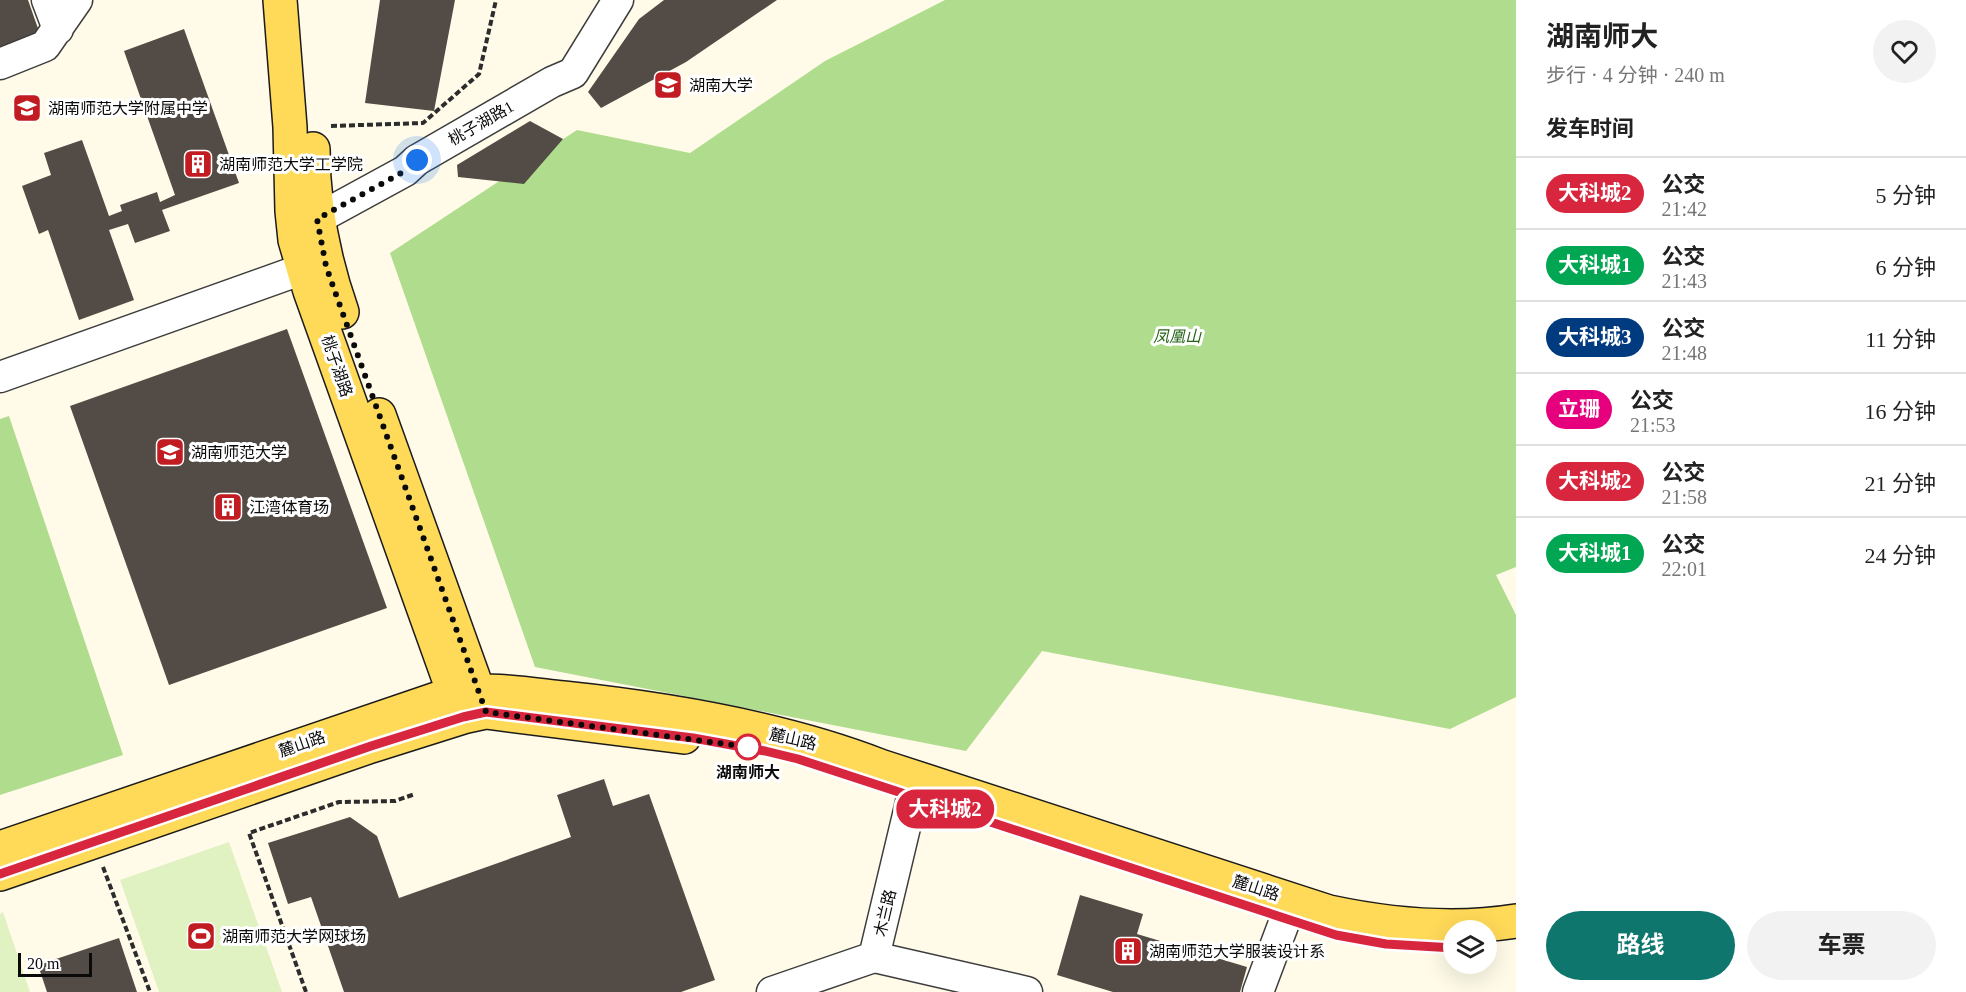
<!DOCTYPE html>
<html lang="zh">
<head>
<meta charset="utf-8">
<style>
  :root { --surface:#fff; --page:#f2f2f2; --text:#222; --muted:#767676; --line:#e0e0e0; --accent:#0f766e }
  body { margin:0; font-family:"Times New Roman","Noto Sans SC",serif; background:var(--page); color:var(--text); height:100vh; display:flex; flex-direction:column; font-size:22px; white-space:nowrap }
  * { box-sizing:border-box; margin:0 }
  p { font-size:20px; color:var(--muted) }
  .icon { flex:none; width:33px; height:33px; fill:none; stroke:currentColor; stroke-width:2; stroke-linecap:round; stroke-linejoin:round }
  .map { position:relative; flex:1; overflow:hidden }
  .sheet { display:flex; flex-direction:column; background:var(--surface); width:450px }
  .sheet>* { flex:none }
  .badge { padding:0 12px; border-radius:20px; font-size:21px; line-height:39px }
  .controls { position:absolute; left:1443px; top:920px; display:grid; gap:12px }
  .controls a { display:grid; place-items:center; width:54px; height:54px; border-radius:50%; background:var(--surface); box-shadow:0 6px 24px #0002; font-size:30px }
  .scale { position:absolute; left:18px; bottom:15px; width:74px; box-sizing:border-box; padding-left:6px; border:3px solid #0a0a0a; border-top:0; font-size:16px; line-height:21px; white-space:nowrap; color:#0a0a0a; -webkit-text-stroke:4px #fff; paint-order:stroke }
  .you { position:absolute; width:30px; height:30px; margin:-15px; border:4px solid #fff; border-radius:50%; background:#1a73e8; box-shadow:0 0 0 9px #1a73e833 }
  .map>.badge { position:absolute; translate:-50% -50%; box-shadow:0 0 0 3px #fff }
  h2 { padding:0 30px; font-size:22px; line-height:54px }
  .round { display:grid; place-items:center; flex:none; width:63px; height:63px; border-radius:32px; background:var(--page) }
  .headline { display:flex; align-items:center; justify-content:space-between; height:102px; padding:0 30px }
  h1 { font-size:28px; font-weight:700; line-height:45px }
  .action { display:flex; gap:12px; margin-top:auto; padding:12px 30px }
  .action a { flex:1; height:69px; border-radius:36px; background:var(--accent); color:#fff; font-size:24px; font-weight:700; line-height:69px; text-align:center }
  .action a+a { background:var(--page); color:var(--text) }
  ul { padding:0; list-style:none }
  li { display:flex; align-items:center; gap:18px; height:72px; padding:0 30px; border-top:2px solid var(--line) }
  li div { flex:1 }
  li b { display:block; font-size:22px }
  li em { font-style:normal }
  li .badge { min-width:66px; font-weight:700; text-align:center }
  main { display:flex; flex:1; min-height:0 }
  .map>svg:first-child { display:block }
  .forest { fill:#b0dc8e }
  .pitch { fill:#e0f1c2 }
  .building { fill:#534c46 }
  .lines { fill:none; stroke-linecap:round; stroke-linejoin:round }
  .minor-casing { stroke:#3d3d3d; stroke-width:33 }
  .major-casing { stroke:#1b1b1b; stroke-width:36 }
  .path { stroke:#2c2c2c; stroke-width:4; stroke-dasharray:6 3; stroke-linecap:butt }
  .minor { stroke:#fff; stroke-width:30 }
  .major { stroke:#ffd958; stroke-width:33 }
  .line-casing { stroke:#fff; stroke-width:14 }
  .line { stroke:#d7263d; stroke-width:9 }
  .walk { stroke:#0a0a0a; stroke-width:6; stroke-dasharray:0 10.8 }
  .stop-dot { fill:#fff; stroke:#d7263d; stroke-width:3 }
  .labels { text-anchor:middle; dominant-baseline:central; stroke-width:6; stroke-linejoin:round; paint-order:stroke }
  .poi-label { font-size:16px; fill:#0a0a0a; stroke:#fff; text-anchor:start }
  .street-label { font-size:16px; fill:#0a0a0a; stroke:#fff }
  .park-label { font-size:16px; font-style:italic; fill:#276418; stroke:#fff }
  .stop-label { font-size:16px; font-weight:bold; fill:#0a0a0a; stroke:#fff }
</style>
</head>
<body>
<main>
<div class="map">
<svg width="1516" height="992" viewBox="0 0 1516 992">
  <rect width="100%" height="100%" fill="#fffbe8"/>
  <path class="forest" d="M945,0H1516V567L1496,575L1516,615V697L1450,729L1042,651L966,751L535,667L390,253L577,130L690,153L825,61Z
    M9,416L123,755L0,795V419Z"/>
  <path class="pitch" d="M229,842L282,992H159L120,880Z
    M3,912L30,992H0V914Z"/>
  <path class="building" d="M0,0H28L41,37L0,52Z
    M380,0H455L434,111L365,103Z
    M664,0H777L686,62L601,108L588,92L639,19Z
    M184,29L239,183L162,210L170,231L135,243L128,224L109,230L134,300L79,320L48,230L39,234L22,186L51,175L44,153L82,140L109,216L122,211L120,205L157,192L160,202L175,195L124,51Z
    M530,121L563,139L524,184L458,177L457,165Z
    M287,329L387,608L169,685L70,406Z
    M604,779L613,806L649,794L715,980L681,992H344L311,897L288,904L268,843L350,817L377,836L399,898L571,837L557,795Z
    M1080,895L1143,914L1137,934L1247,967L1240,992H1113L1057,975Z
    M119,938L137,992H47L38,965Z"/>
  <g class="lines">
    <g class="minor-casing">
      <path id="minor" d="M47,0L58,29
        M0,64L45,46L77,0
        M317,219L405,171L417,160L552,82L573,73L618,0
        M0,377L303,269
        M874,957L1027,992
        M772,992L874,957L912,798
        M1258,992L1285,920"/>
    </g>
    <g class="major-casing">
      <path id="major" d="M280,0L290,127L292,211L295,240L310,291L461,713
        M313,149C313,206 323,258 342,312
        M379,415L485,710
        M0,848L454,693C491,688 526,694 563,698C668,709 782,728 880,766L1329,912C1390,925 1453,931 1516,921
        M0,874L371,746L463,717L486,712L684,737"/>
    </g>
    <path class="path" d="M331,126L423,123L479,74L496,0
      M103,867L150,992
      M306,992L249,833L339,802L395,801L415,794"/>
    <use href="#minor" class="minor"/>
    <use href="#major" class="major"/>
  </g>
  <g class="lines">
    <g class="line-casing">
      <path id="line" d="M0,874L371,746L463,717L486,712L693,738L765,751L798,759L1336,935L1386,944L1454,948"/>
    </g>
    <use href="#line" class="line"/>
    <path class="walk" d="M417,160L405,171L317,219L326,266L334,289L486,712L748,747"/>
  </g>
  <defs>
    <g id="university-square" transform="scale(1.5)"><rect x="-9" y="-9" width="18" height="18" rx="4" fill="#c11c21" stroke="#fff"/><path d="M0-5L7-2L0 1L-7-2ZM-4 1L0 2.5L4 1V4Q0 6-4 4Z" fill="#fff"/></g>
    <g id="school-square" transform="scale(1.5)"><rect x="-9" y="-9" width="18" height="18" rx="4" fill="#c11c21" stroke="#fff"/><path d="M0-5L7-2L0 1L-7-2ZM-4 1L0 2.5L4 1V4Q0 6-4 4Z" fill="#fff"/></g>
    <g id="building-square" transform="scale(1.5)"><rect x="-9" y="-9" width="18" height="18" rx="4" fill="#c11c21" stroke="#fff"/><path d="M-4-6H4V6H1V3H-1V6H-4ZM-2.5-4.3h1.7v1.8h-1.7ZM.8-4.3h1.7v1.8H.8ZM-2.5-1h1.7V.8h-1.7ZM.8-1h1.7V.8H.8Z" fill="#fff"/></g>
    <g id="stadium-square" transform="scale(1.5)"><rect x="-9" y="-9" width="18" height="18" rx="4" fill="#c11c21" stroke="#fff"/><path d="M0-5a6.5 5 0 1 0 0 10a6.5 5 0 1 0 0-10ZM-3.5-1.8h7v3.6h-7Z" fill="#fff"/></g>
  </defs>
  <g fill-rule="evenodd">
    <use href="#university-square" x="668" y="85"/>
    <use href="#school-square" x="27" y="108"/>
    <use href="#building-square" x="198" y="164"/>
    <use href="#university-square" x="170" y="452"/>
    <use href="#building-square" x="228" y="507"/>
    <use href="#stadium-square" x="201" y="936"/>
    <use href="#building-square" x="1128" y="951"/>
  </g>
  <circle class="stop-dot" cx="748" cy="747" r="12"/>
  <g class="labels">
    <g class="poi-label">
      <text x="689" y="85">湖南大学</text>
      <text x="48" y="108">湖南师范大学附属中学</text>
      <text x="219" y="164">湖南师范大学工学院</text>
      <text x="191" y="452">湖南师范大学</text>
      <text x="249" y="507">江湾体育场</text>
      <text x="222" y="936">湖南师范大学网球场</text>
      <text x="1149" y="951">湖南师范大学服装设计系</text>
    </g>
    <g class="street-label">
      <text transform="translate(481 123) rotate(-30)">桃子湖路1</text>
      <text transform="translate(337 366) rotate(71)">桃子湖路</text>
      <text transform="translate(793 739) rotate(13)">麓山路</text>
      <text transform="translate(302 744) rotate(-19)">麓山路</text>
      <text transform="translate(1256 888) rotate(18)">麓山路</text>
      <text transform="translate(885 913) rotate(-77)">木兰路</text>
    </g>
    <g class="park-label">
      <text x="1177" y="336">凤凰山</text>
    </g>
    <g class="stop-label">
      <text x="748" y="772">湖南师大</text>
    </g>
  </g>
</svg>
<div class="controls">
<a><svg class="icon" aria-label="layers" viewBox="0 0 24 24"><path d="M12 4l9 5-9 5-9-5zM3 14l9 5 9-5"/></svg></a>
</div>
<div class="scale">20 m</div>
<div class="you" style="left:417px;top:160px"></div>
<b class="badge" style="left:945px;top:809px;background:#d7263d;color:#fff">大科城2</b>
</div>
<section class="sheet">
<div class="headline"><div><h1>湖南师大</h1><p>步行 · 4 分钟 · 240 m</p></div><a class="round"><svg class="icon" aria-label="heart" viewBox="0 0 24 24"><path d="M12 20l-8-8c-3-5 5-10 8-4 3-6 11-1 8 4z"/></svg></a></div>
<h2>发车时间</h2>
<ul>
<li><span class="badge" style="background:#d7263d;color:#fff">大科城2</span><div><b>公交</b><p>21:42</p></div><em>5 分钟</em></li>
<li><span class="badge" style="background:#00a651;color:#fff">大科城1</span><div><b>公交</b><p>21:43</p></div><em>6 分钟</em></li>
<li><span class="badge" style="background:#003b80;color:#fff">大科城3</span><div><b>公交</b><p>21:48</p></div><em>11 分钟</em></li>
<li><span class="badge" style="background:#e6007e;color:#fff">立珊</span><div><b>公交</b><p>21:53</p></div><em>16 分钟</em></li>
<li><span class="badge" style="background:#d7263d;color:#fff">大科城2</span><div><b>公交</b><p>21:58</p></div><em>21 分钟</em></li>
<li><span class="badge" style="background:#00a651;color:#fff">大科城1</span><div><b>公交</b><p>22:01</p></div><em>24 分钟</em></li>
</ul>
<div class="action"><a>路线</a><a>车票</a></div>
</section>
</main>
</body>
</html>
